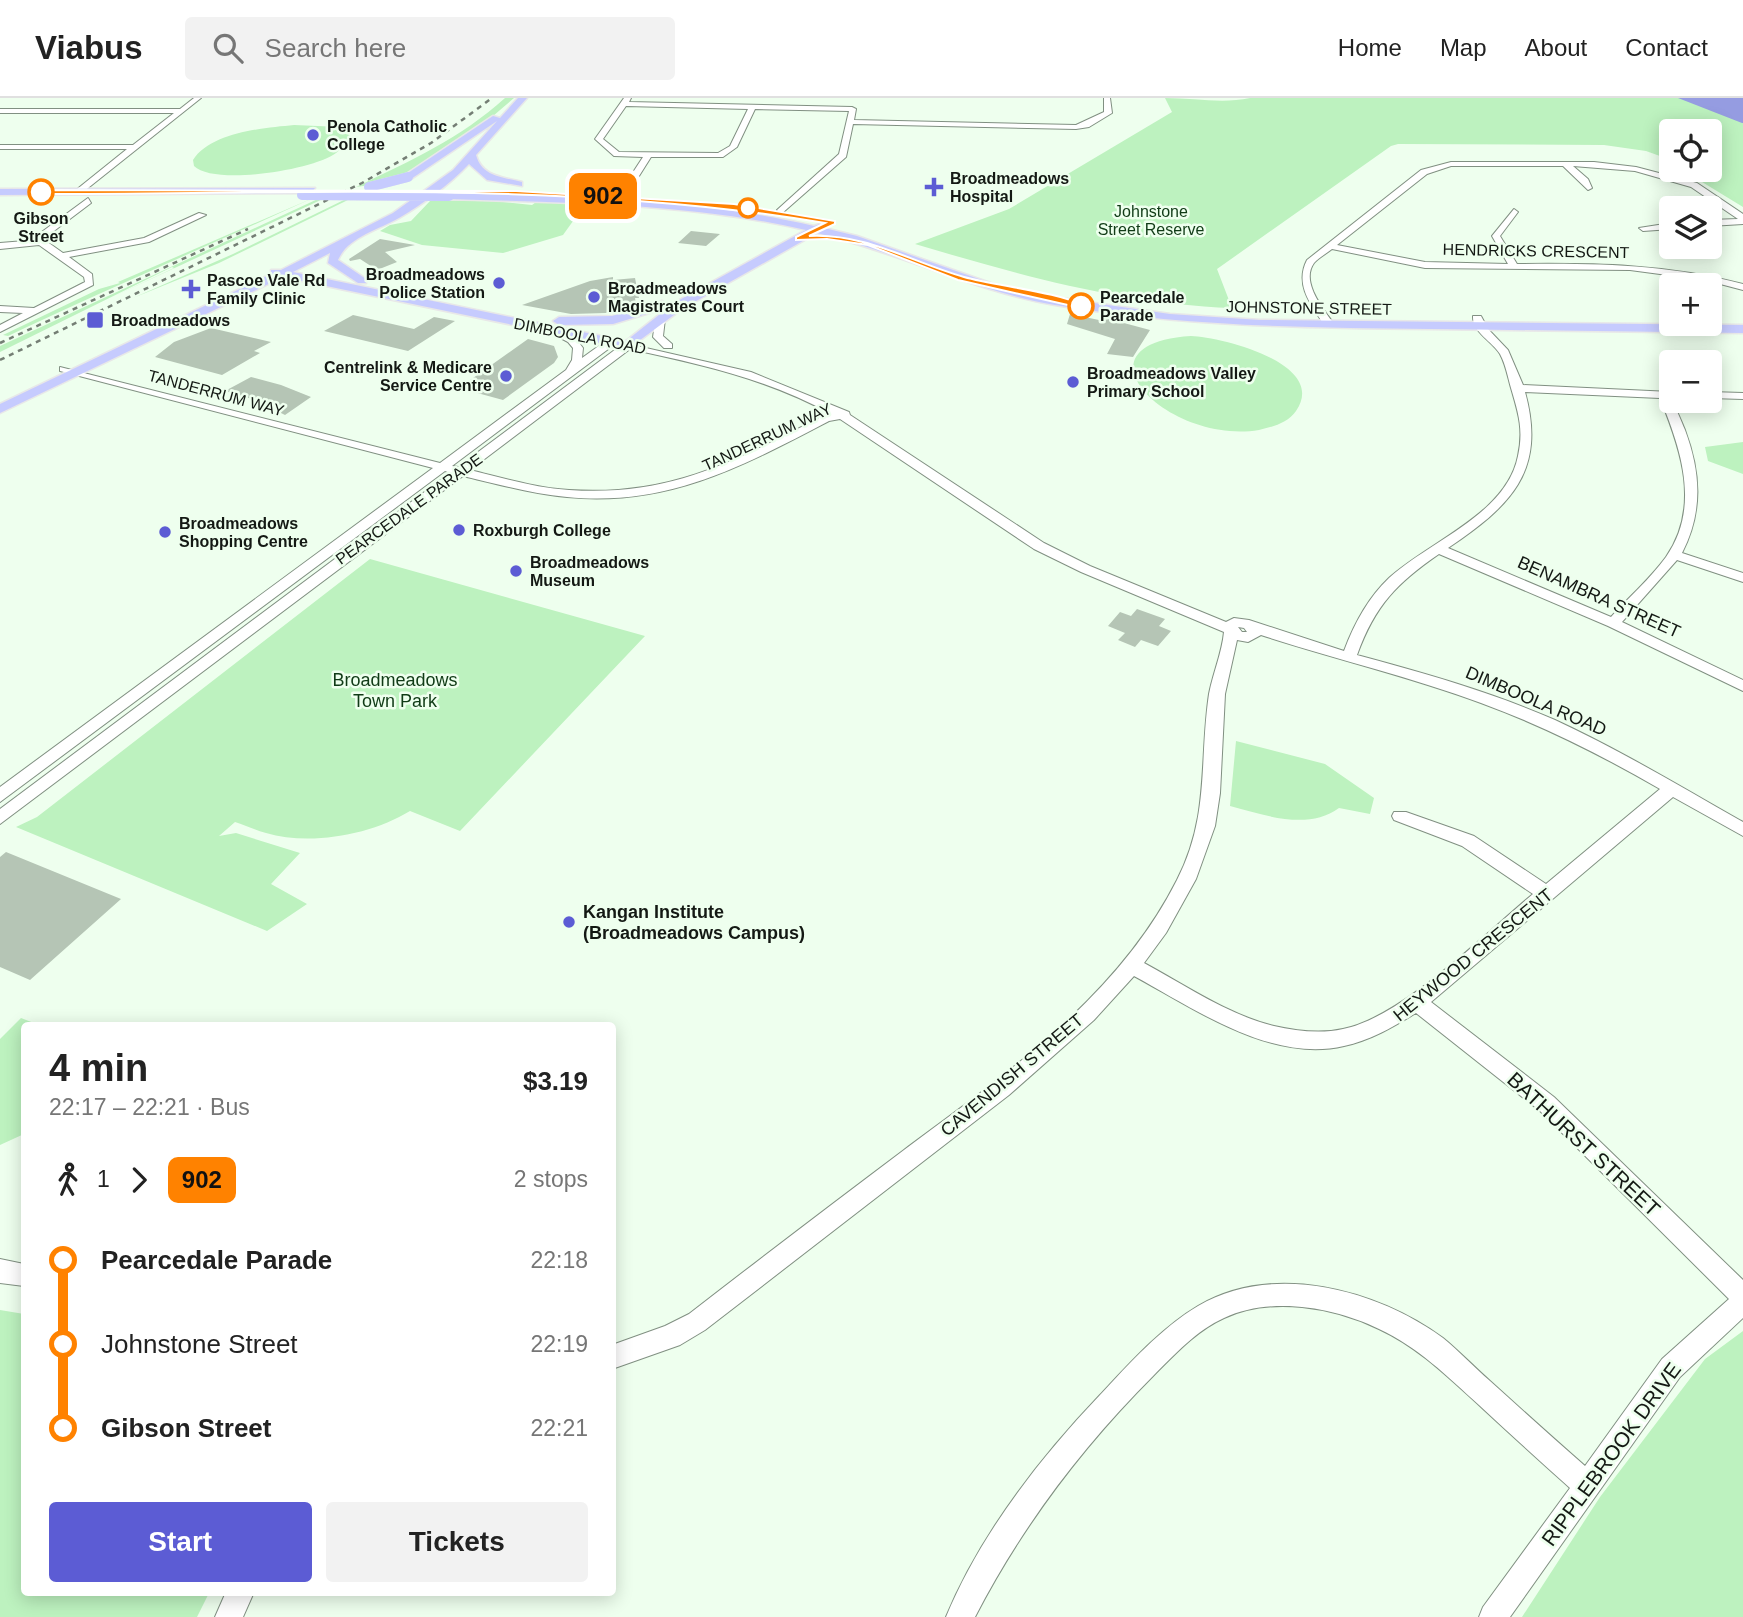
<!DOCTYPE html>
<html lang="en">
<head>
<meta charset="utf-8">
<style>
  :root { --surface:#fff; --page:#f2f2f2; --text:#222; --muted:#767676; --line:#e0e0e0; --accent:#5c5cd4 }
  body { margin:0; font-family:Helvetica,sans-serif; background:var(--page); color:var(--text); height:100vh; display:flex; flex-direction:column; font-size:26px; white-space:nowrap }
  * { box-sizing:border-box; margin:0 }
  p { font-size:23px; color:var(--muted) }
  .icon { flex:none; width:38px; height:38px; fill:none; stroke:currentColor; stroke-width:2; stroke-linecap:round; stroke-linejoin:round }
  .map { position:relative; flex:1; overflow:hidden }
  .panel { position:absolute; left:21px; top:924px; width:595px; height:574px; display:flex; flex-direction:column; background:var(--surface); border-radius:7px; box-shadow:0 4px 18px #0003 }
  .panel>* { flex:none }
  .badge { padding:0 14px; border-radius:10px; font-size:24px; line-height:46px }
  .controls { position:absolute; left:1659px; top:21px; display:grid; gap:14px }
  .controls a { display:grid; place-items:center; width:63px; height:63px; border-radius:7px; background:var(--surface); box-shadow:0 4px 18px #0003; font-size:35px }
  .map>.badge { position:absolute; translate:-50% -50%; box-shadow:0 0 0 4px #fff }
  .legs { display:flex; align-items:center; gap:10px; height:77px; padding:0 28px; font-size:23px }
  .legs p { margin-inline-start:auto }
  .headline { display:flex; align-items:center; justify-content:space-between; height:119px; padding:0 28px }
  h1 { font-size:38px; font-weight:700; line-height:52px }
  .button { display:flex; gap:14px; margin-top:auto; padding:14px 28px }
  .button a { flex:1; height:80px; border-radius:7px; background:var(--accent); color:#fff; font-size:28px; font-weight:700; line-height:80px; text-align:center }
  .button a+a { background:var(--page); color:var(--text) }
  ul { padding:0 28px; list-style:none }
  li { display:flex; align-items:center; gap:24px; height:84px; font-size:26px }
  li i { display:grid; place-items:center; width:10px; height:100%; margin:0 9px; background:currentColor }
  li i::after { content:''; width:18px; height:18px; margin:-9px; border:5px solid; border-radius:50%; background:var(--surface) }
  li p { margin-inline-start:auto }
  li:first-child i { background:linear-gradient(#0000 50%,currentColor 0) }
  li:last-child i { background:linear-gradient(currentColor 50%,#0000 0) }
  header { display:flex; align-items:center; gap:42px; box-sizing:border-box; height:98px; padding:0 35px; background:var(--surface); border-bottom:2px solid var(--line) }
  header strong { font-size:33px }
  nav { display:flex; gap:38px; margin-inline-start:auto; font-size:24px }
  .search { width:490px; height:63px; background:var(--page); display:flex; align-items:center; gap:18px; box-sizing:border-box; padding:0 24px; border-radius:7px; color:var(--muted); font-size:26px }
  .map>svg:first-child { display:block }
  .green { fill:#bdf2bf }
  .water { fill:#959ce1 }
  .building { fill:#b5c5b5 }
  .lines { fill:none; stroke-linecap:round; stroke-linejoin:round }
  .minor-casing { stroke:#819082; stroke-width:2 }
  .major-casing { stroke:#e8e8e8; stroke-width:3 }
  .minor { fill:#fff; fill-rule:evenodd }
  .major { fill:#c6cbfe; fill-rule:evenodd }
  .rail { stroke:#747e74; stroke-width:2.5; stroke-dasharray:5 5; stroke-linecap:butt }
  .major-bridge-casing { stroke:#e8e8e8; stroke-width:10; stroke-linecap:butt }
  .major-bridge { stroke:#c6cbfe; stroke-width:10 }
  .line-1 { fill:#ff8200; stroke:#fff; stroke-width:2 }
  .poi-dot { fill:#5c5cd4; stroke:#efe; stroke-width:2.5 }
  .stop-1-dot { fill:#fff; stroke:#ff8200; stroke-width:3.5 }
  .labels { text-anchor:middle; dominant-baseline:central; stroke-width:5; stroke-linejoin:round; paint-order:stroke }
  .far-poi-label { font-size:16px; font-weight:bold; fill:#141914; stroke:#efe; text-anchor:start }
  .far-park-label { font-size:16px; fill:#103b16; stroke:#efe }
  .far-stop-label { font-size:16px; font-weight:bold; fill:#141914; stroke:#efe }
  .far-street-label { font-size:16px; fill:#141914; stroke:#efe }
  .street-label { font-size:18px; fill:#141914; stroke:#efe }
  .park-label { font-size:18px; fill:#103b16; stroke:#efe }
  .poi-label { font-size:18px; font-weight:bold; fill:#141914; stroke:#efe; text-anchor:start }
  .near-street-label { font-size:21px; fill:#141914; stroke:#efe }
</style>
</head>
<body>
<header>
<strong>Viabus</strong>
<div class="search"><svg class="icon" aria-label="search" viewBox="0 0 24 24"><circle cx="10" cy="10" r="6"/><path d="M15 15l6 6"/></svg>Search here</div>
<nav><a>Home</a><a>Map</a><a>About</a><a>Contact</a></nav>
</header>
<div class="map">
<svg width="1743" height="1519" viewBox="0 0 1743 1519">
  <rect width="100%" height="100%" fill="#efe"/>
  <path class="green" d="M505,0H514C470,38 416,83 356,89C410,63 461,40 505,0Z
    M1165,0C1195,0 1222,6 1250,0H1743V109L1689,76V72H1710V33H1671V62L1646,53L1604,47L1398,46L1391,48L1217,171L1232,210C1122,206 1019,177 915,146L1009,111L1172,14Z
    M294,27L341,29L350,38C347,44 342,51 336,55C314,72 214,88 194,68L193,62C211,34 264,30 294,27Z
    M313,100C212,146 101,194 8,238L3,237L99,191L120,185L118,184Z
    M320,100H325L106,202L174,170L172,169L0,254V248Z
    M348,100H352L219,165L133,200L233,156Z
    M483,102L532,107L539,102L586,105L563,137L503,155L422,147L380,133L390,127L411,123L430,103Z
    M1191,238C1220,239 1329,265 1296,313C1288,325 1272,329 1259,332C1168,347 1067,246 1191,238Z
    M1743,344V376L1708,363L1705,349Z
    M370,461L645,538L460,733L410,713C371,737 310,748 266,735C255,732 245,727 235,724L219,738L236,735L300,755L271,786L307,806L267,833L16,729L37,719Z
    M1236,643L1325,666L1374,700L1370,716L1339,710C1308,733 1264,717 1230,708Z
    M21,920L39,927L24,928V1036L0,1047V941Z
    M0,1212L24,1216V1494L209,1495L197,1519H0Z
    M1743,1233V1519H1522L1600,1399L1705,1261Z"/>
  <path class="water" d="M1678,0H1743V25H1742Z"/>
  <path class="building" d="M691,133L720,136L706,148L678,145Z
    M380,141L415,147L385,154L397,164L377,172L360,161L350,163L349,161Z
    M613,179V182L635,180L639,200H635L636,206L617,207L606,215L571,216L522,207L590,183Z
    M1070,216L1099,222L1109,221L1150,232L1133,259L1107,256L1115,241L1067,226Z
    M353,217L414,231L434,219L455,223L408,253L324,233Z
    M211,230L271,244L254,253L260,255L222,277L155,259L174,244Z
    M528,241L554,248L558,259L554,265L503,302L459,290Z
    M251,279L281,287L311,299L285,317L255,302L225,293Z
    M1137,511L1165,521L1159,528L1171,533L1158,548L1141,542L1135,549L1118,542L1125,535L1108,528L1120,514L1131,518Z
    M6,754L121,801L30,882L0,869V759Z"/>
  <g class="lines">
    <g class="minor-casing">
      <path id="minor" d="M194,0H201L83,94L76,92L127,51H0V47H133L174,15H0V11H180Z
        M624,0H631L629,4L852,9L856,11L854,22L1076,27L1104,14V0H1110L1112,15L1089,29L1076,31L853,26L846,59L780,117L777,112L839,56L849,13L755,11L737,49L723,59H651L634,86L623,90L619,88L628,82L643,59L614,58L595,41ZM626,8L748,11L730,48L718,55L619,54L603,41Z
        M1451,64H1594L1636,69L1697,85L1743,116V126L1710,128V122L1738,121L1691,89L1635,73L1573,68L1588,81L1592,90L1588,92L1563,68H1451L1427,76L1337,147L1425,164L1508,166L1492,138L1514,111L1518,114L1500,138L1517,166C1594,165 1668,166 1743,186V192L1705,182L1630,172L1425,170L1332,151C1326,156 1318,160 1314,165C1300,184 1324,212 1334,226L1325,228C1312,208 1294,187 1307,162L1421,72Z
        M88,100L91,105L46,139V143L63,155L144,140L199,115L206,117L149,144L69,159L92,176L93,187L0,234V227L23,215L0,214V208L34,210L85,184L84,179L39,147L0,151V145L37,142L39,136Z
        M1671,125V131L1643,133L1639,130Z
        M1473,218H1481L1488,231L1508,252L1523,287L1671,294V303C1677,311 1681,323 1685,332C1701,375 1703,414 1682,455L1743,475V484L1677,462L1622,524L1743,582V593L1608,528L1439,456C1397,485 1375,507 1357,557C1424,575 1491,594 1555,622C1620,652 1681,689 1743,724V738L1673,699L1431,904L1554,999L1743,1182V1220L1680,1279L1510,1519H1479L1483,1509L1570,1390C1539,1362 1509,1335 1479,1307C1447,1278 1418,1249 1379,1231C1334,1209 1271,1198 1224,1220C1197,1232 1175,1256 1154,1277C1082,1349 1022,1428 975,1519H946C980,1437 1039,1361 1100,1297C1129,1266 1161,1230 1198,1208C1273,1164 1376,1191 1443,1240C1459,1253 1474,1269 1490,1283C1522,1312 1553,1340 1585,1368L1662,1261L1729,1201L1540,1013L1416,915C1393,929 1371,942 1344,948C1271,965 1195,911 1134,878L1094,922L1009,997L705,1232L680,1247L612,1271V1247L665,1228L689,1216C760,1161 832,1106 904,1052C1006,976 1118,899 1177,782C1210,718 1199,663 1209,596C1213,575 1222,555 1224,534L1081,474L1034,451L840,321L829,323C743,368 668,409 567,399C532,396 497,386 463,378L0,726V711L450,375L445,373L0,704V689L433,370L60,273V269L440,365L566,272L572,262L573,250L568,244L553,236V232C566,231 576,240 583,250L582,260L607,242H615V246L452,368L458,369L624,245L751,274L849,314L850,317L1044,445L1090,468L1226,524L1234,520L1249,522L1344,553C1354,526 1368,500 1389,480C1428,444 1507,416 1518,358C1524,331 1518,314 1511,290C1508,280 1506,267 1500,256C1492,243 1472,234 1473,218ZM630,251C700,266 768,281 831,316L821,319C735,363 670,399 569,392C536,390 503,380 470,372ZM1525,294L1660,300C1681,351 1701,409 1666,459C1650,481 1629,499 1611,519L1448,450C1510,408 1547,374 1525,294ZM1238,529L1244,530L1247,534H1242ZM1261,537C1334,561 1409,578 1481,605C1544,628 1603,658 1660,691L1546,786L1474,738L1406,714H1394L1392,718L1394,722L1462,748L1533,796C1486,835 1401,920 1343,931C1321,936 1296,933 1274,928C1228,917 1185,887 1144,865L1166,835L1196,781L1215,728L1220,695L1225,596L1237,542L1248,544Z
        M656,219L665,221L663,238L672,246V250H664L653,239Z
        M1710,294L1743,295V301L1710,300Z
        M0,1161L24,1166V1188L0,1185Z
        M226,1494H254L243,1519H215Z"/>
    </g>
    <g class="major-casing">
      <path id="major" d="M518,0H527L476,57C482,79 503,79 522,84V88L487,82L469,66C450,86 423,106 399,120C378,132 348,139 338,162L366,181V185H358L328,165L330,155L293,174L626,243L674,205L806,132C690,105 568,105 449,101L444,98L449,95C571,99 695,100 814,128L820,126L824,130L857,138L993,186L1053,199L1170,216L1260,222L1743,227V235C1639,234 1534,232 1430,231C1304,230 1180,228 1055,207C973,193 898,154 817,135L682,211L628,251L283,179L0,315V306L271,176V172H281L393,115L453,72L497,23L411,81H405V77L493,18L500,20Z
        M315,90L311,95L0,97V91Z
        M662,203L668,207L666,210L613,226L559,227L553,223L559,219L612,218Z"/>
    </g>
    <use href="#minor" class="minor"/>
    <use href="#major" class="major"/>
    <path class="rail" d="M0,245L248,131
      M0,262L362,85L431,45L492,0"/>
    <g class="major-bridge-casing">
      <path id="major-bridge" d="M369,89L408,79
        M302,97L449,98"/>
    </g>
    <use href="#major-bridge" class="major-bridge"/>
  </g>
  <path class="line-1" d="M38,92L516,93L734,106L835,123V126L809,138C866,135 911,164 964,179C996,188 1059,194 1085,208L1081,210L958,182L868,147L827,141L796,142V139L825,125C571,82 298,96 41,96Z"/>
  <g class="poi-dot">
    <circle cx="313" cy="37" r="7"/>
    <path d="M930.5 78.5h7v7h7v7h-7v7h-7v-7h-7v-7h7z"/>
    <circle cx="499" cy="185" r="7"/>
    <path d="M187.5 180.5h7v7h7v7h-7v7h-7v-7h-7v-7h7z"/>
    <circle cx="594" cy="199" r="7"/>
    <rect x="86" y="213" width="18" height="18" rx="3.5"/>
    <circle cx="506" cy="278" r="7"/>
    <circle cx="1073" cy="284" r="7"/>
    <circle cx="459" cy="432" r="7"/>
    <circle cx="165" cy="434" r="7"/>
    <circle cx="516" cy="473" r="7"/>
    <circle cx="569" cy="824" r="7"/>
  </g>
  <g class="stop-1-dot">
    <circle cx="41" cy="94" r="12"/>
    <circle cx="748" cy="110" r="9"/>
    <circle cx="1081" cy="208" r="12"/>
  </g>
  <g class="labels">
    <g class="far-poi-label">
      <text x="327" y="28">Penola Catholic<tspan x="327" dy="18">College</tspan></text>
      <text x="950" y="80">Broadmeadows<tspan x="950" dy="18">Hospital</tspan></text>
      <text x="485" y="176" text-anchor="end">Broadmeadows<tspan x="485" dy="18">Police Station</tspan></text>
      <text x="207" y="182">Pascoe Vale Rd<tspan x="207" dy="18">Family Clinic</tspan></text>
      <text x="608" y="190">Broadmeadows<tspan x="608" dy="18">Magistrates Court</tspan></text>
      <text x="111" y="222">Broadmeadows</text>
      <text x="492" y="269" text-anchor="end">Centrelink &amp; Medicare<tspan x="492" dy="18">Service Centre</tspan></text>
      <text x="1087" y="275">Broadmeadows Valley<tspan x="1087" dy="18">Primary School</tspan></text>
      <text x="179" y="425">Broadmeadows<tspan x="179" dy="18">Shopping Centre</tspan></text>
      <text x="473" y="432">Roxburgh College</text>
      <text x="530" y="464">Broadmeadows<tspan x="530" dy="18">Museum</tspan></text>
    </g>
    <g class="far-park-label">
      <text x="1151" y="113">Johnstone<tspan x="1151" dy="18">Street Reserve</tspan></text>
    </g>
    <g class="far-stop-label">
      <text x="41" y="120">Gibson<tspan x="41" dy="18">Street</tspan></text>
      <text x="1100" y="199" text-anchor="start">Pearcedale<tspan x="1100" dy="18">Parade</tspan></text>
    </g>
    <g class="far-street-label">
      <text transform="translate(1536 153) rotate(1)">HENDRICKS CRESCENT</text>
      <text transform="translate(1309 210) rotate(1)">JOHNSTONE STREET</text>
      <text transform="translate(580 238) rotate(11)">DIMBOOLA ROAD</text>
      <text transform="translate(216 295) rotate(15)">TANDERRUM WAY</text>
      <text transform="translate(767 339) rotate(-25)">TANDERRUM WAY</text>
      <text transform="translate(409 411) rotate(-36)">PEARCEDALE PARADE</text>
    </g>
    <g class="street-label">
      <text transform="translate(1599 499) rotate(24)">BENAMBRA STREET</text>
      <text transform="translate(1536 603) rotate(23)">DIMBOOLA ROAD</text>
      <text transform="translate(1473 857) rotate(-39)">HEYWOOD CRESCENT</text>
      <text transform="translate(1012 977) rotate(-40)">CAVENDISH STREET</text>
    </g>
    <g class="park-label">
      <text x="395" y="582">Broadmeadows<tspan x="395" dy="21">Town Park</tspan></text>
    </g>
    <g class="poi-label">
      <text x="583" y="814">Kangan Institute<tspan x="583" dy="21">(Broadmeadows Campus)</tspan></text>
    </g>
    <g class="near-street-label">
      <text transform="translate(1584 1046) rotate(43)">BATHURST STREET</text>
      <text transform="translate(1611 1356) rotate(-54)">RIPPLEBROOK DRIVE</text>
    </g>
  </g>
</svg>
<div class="controls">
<a><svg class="icon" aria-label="locate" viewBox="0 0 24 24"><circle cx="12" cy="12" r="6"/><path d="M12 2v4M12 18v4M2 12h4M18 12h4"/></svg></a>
<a><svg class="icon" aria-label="layers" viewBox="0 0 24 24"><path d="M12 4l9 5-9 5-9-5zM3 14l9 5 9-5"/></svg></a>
<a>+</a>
<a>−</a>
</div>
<b class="badge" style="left:603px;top:98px;background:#ff8200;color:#111">902</b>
<section class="panel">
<div class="headline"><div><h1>4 min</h1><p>22:17 – 22:21 · Bus</p></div><b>$3.19</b></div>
<div class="legs"><svg class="icon" aria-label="walk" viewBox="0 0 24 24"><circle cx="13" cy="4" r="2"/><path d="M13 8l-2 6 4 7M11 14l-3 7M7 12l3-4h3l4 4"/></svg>1<svg class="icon" aria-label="forward" viewBox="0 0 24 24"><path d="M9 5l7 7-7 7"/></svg><b class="badge" style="background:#ff8200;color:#111">902</b><p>2 stops</p></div>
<ul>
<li><i style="color:#ff8200"></i><b>Pearcedale Parade</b><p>22:18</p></li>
<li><i style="color:#ff8200"></i><span>Johnstone Street</span><p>22:19</p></li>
<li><i style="color:#ff8200"></i><b>Gibson Street</b><p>22:21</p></li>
</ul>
<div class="button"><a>Start</a><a>Tickets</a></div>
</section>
</div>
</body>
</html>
